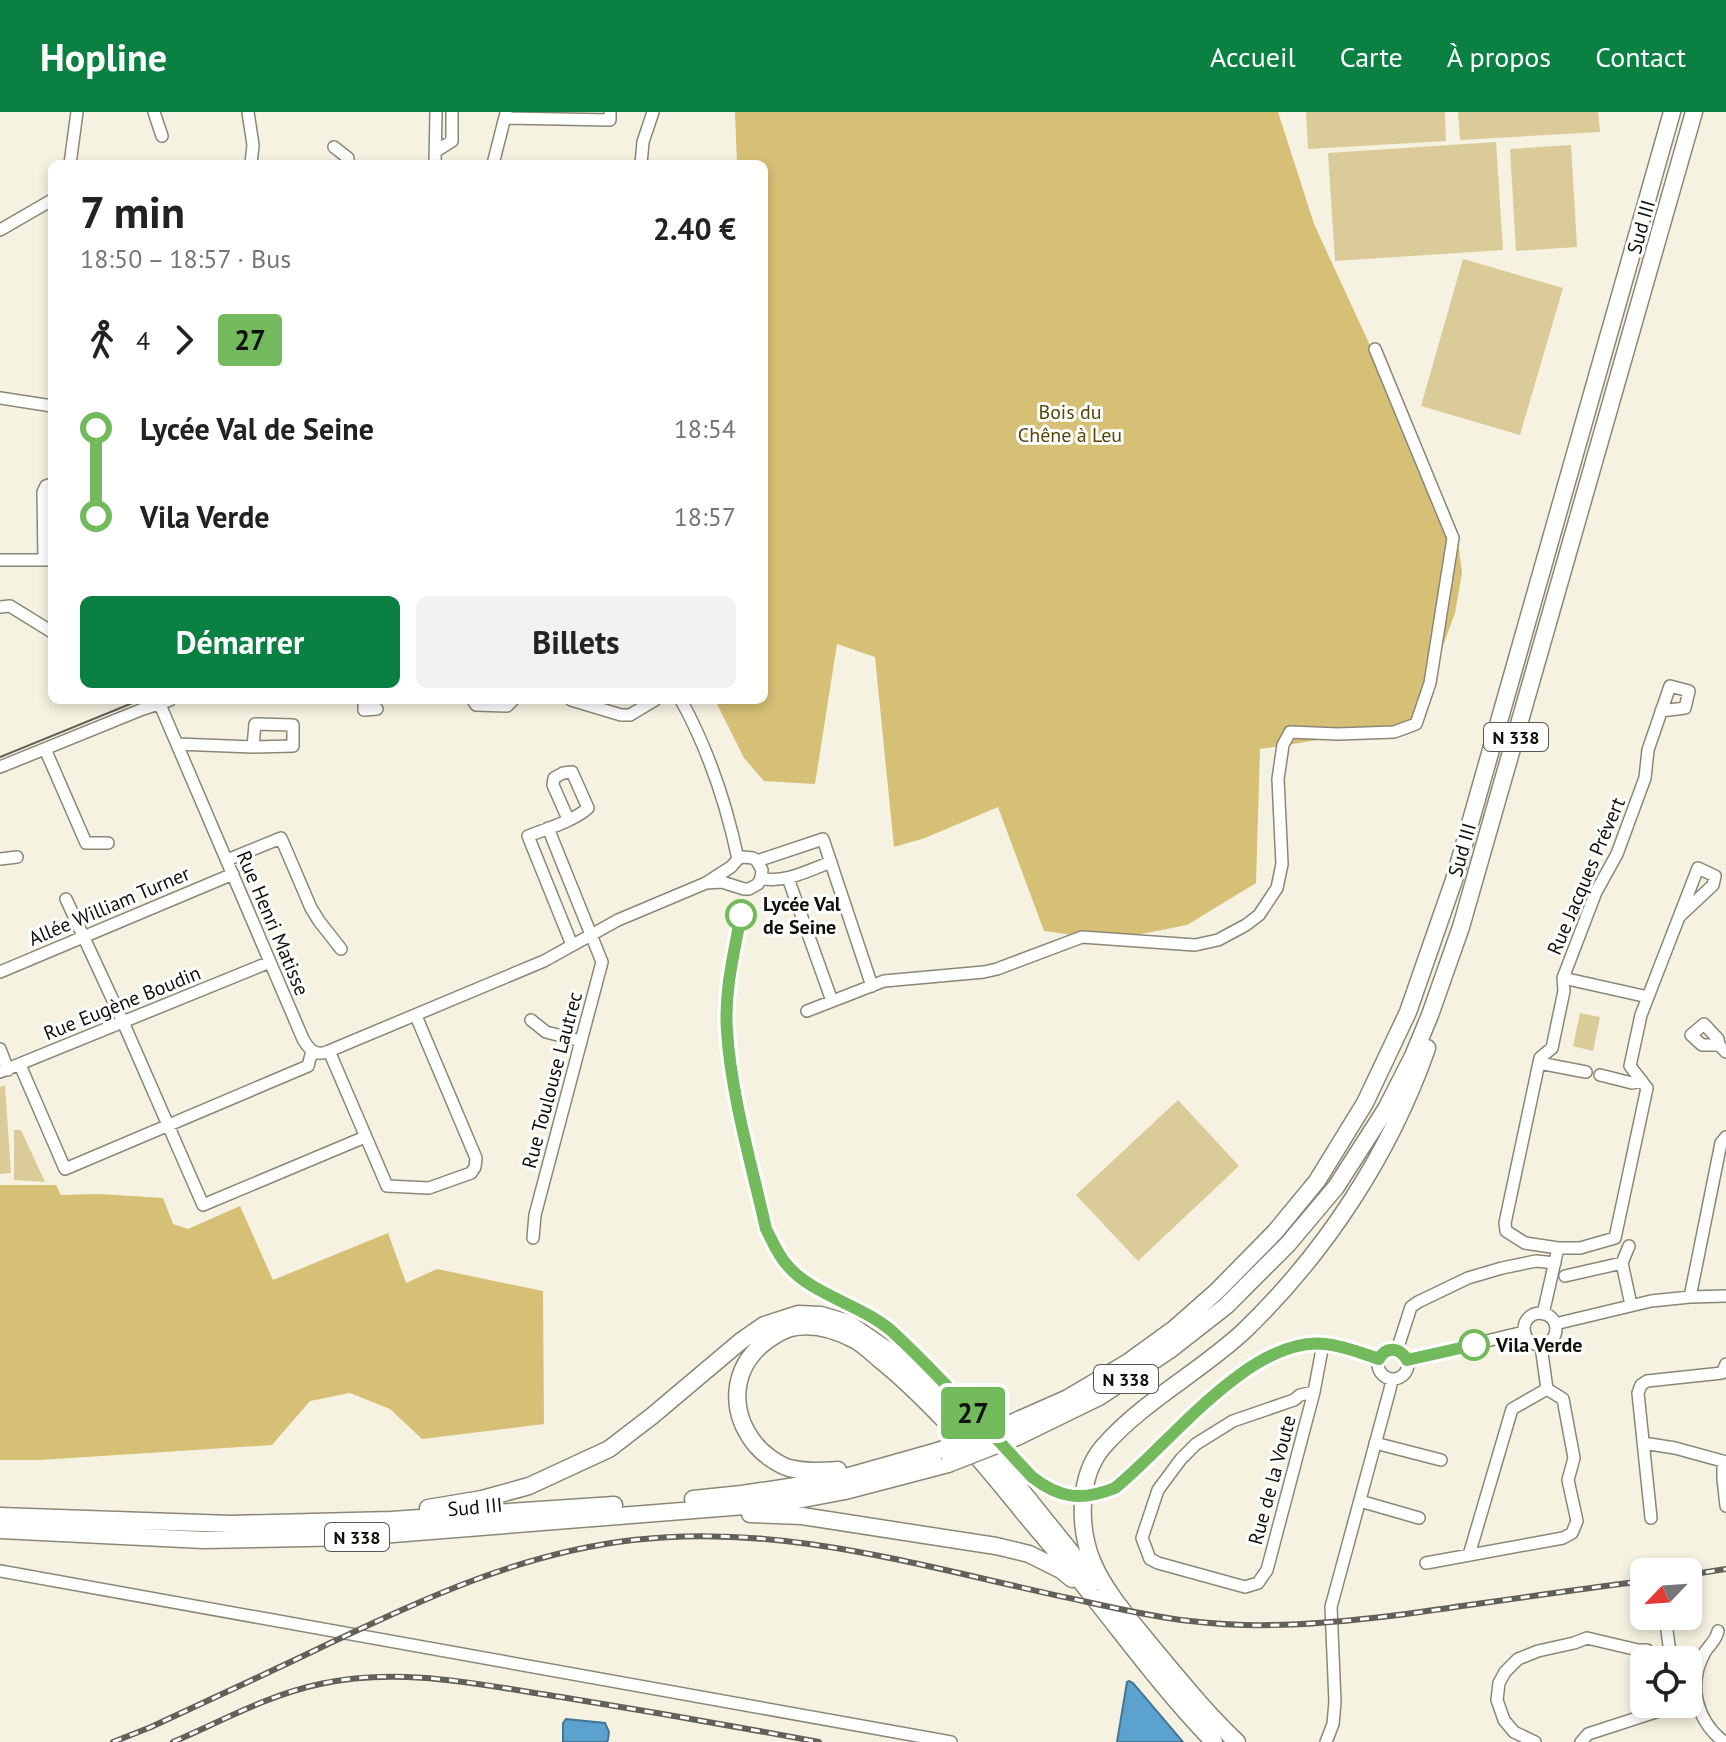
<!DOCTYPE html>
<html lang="fr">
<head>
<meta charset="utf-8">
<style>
  :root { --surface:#fff; --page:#f2f2f2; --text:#222; --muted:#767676; --accent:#0b8043 }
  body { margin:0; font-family:"PT Sans",sans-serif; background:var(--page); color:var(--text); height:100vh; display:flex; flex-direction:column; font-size:30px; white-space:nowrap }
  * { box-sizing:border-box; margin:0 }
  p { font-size:26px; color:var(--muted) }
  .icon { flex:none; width:44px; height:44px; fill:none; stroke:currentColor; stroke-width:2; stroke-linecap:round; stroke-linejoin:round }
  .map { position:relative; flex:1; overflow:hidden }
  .sheet { position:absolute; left:48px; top:48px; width:720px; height:544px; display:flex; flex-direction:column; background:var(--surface); border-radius:12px; box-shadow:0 4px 12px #0003 }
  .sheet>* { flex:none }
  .badge { padding:0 16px; border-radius:6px; font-size:28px; line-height:52px }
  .needle { width:52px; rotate:245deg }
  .tools { position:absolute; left:1630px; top:1446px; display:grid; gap:16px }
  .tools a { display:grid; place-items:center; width:72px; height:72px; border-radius:12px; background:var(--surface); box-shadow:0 4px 12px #0003; font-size:40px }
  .map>.badge { position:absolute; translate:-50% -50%; box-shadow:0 0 0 4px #fff }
  .legs { display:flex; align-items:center; gap:12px; height:88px; padding:0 32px; font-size:26px }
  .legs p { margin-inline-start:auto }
  .summary { display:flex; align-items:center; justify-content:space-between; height:136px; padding:0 32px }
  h1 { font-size:44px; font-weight:700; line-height:60px }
  .button { display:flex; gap:16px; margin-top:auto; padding:16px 32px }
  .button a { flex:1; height:92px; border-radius:12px; background:var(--accent); color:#fff; font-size:32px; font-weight:700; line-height:92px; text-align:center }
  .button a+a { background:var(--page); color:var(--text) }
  ul { padding:0 32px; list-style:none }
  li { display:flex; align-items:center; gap:28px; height:88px; font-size:30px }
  li i { display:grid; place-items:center; width:12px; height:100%; margin:0 10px; background:currentColor }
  li i::after { content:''; width:20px; height:20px; margin:-10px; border:6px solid; border-radius:50%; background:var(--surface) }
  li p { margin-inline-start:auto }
  li:first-child i { background:linear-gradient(#0000 50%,currentColor 0) }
  li:last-child i { background:linear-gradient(currentColor 50%,#0000 0) }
  header { display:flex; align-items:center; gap:48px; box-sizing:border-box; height:112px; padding:0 40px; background:var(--accent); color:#fff }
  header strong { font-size:38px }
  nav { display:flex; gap:44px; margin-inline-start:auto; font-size:28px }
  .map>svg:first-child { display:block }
  .green { fill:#dacb98 }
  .forest { fill:#d6c075 }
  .water { fill:#5ca2cf; stroke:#467694; stroke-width:2 }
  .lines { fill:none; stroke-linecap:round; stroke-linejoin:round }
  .minor-casing { stroke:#8b8777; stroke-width:14 }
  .highway-casing { stroke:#8b8777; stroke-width:19 }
  .minor { stroke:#fff; stroke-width:11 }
  .highway { stroke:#fff; stroke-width:16 }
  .tram { stroke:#636057; stroke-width:2 }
  .rail-casing { stroke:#636057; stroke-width:6 }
  .rail { stroke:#fff; stroke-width:3; stroke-dasharray:9; stroke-linecap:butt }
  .highway-bridge-casing { stroke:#8b8777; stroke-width:19; stroke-linecap:butt }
  .highway-bridge { stroke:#fff; stroke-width:16 }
  .line-1-casing { stroke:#fff; stroke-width:18 }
  .line-1 { stroke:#73ba5c; stroke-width:12 }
  .stop-1-dot { fill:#fff; stroke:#73ba5c; stroke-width:4 }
  .labels { text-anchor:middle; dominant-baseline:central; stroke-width:6; stroke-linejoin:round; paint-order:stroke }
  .shield { fill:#fff; stroke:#585754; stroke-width:2 }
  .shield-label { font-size:18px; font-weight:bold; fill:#110f0a }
  .street-label { font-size:20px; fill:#110f0a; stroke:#fff }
  .park-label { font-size:20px; fill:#554609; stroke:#fff }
  .stop-label { font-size:20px; font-weight:bold; fill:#110f0a; stroke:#fff; text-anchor:start }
</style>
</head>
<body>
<header>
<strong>Hopline</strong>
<nav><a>Accueil</a><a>Carte</a><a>À propos</a><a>Contact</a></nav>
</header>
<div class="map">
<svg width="1726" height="1630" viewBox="0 0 1726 1630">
  <rect width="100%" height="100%" fill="#f6f2e1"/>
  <path class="green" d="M1306,0H1445L1446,29L1308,37Z
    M1458,0H1598L1600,20L1460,28Z
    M1496,30L1503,138L1335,149L1328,41Z
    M1571,33L1577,135L1516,139L1510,37Z
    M1463,147L1563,176L1520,323L1421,294Z
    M1580,901L1600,905L1593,939L1573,934Z
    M5,973L11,1061L0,1062V975Z
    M1178,988L1239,1054L1138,1149L1076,1083Z
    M14,1018H21L45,1070L14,1068Z"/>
  <path class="forest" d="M735,0H1278L1314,112L1457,422L1462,461L1455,501L1414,613L1260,637L1256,771L1187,813L1110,828L1044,819L998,695L925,726L894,735L875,545L837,532L815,672L764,669L744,646L715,588H764V52H737Z
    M0,1073H56L61,1083L99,1082L163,1086L173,1112L188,1117L240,1094L273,1168L388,1121L406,1171L437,1157L543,1179L544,1312L422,1327L390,1297L350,1281L310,1289L272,1333L40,1348H0Z"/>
  <path class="water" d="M1129,1569L1133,1571L1183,1630H1117L1127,1570Z
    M566,1607L605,1611L609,1620L608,1628L606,1630H563V1611Z"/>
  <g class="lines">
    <g class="minor-casing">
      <path id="minor" d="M154,0L162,24
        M248,0L253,33L251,52
        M505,6L610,8V0
        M334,35L348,46V52
        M436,39L452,29V0
        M70,52L77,0
        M435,52L436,0
        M493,52L506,1
        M641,52L643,30L653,0
        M0,118L52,88
        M0,286L52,294
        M44,447L43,380L46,374L52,372
        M0,448H52
        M0,495L10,494L52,520
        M158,588L303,927C309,938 316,945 329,939L544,849L618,808L706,771L731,755L738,747L743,745L753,746L757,749L762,758L761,766L758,772L749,777H744L722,770L706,771
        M364,588V598L377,597
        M473,588L476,593L507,594L513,588
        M571,588L621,603H630L655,588
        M681,588C709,639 726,690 738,747
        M177,632L253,635L293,634V613L255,612L253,635
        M45,637L86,731H108
        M0,655L143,597L170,588
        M568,707L553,673L554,666L563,661L572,660L588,696C574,709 546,717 528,724L572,833
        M0,747L17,745
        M227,748L281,726L311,796L319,809L341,837
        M757,749L823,727L872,874
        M761,766C784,772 809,758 831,750
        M788,766L832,889
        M66,787L123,910L203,1093L365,1025
        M0,860L233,762
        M1563,866L1648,885
        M807,899L884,869L984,860L997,857L1082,825L1195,833L1218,828L1246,813L1259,803L1277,776L1282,752L1278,667L1283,633L1290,620L1338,622L1394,620L1416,612L1430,571L1453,426L1375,237
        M531,908L546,920L581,929
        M1719,933H1702L1691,923L1704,912L1718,927L1719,933L1726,940
        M0,937L8,958
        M329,939L387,1074L429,1076L471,1061L475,1055L476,1046L416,904
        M1539,951L1586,960
        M20,953L65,1057L308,954L312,939
        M0,960L270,850
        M1600,963L1632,971L1642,969
        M533,1126L535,1103L602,850L548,716
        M1558,1136L1525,1131L1506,1119L1505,1111L1540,946L1552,936L1564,879L1563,866L1596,780L1617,742L1645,666L1648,638L1670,574L1689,579L1685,596L1661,599
        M1622,1151L1629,1134
        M1565,1164L1622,1151L1631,1193
        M1690,1185L1721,1031L1726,1025
        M1524 1217a16 16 0 1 1 32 0a16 16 0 1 1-32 0Z
        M1543,1202L1558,1136H1580L1615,1126L1647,976L1630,954L1641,903L1698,756L1715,764L1713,773L1680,804
        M1555,1212L1651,1189L1690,1185L1726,1184
        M1541,1234L1547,1277
        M1378 1252a15 15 0 1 1 30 0a15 15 0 1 1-30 0Z
        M1397,1238L1411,1195L1418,1190L1468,1166L1502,1156L1536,1149L1555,1151
        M1407,1248L1524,1220
        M1314,1280L1300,1283L1294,1288L1233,1309L1196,1332L1181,1347L1158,1378L1142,1426L1150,1447L1158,1451L1245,1475L1258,1471L1267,1458L1314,1280L1323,1232L1351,1237L1379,1247
        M1375,1331L1441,1348
        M1643,1331L1675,1336L1726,1350
        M1723,1350V1367L1726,1394
        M1360,1389L1419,1406
        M1651,1406L1638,1281L1641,1273L1647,1269L1722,1261L1726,1252
        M1469,1443L1512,1297L1547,1277
        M1426,1451L1563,1426L1572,1421L1577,1409L1568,1368L1574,1346L1563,1287L1547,1277
        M0,1459L951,1630
        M1665,1504L1671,1548
        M1718,1519C1716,1529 1710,1532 1705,1540C1687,1572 1696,1608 1724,1630
        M1326,1630L1333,1612L1335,1590L1331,1495L1390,1277L1392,1267
        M1535,1630L1514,1620L1504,1608L1497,1588L1499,1571L1505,1560L1518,1547L1538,1539L1574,1531L1587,1526L1638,1538H1647
        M1581,1630L1588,1622L1668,1596L1673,1592"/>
    </g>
    <g class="highway-casing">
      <path id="highway" d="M1009,1312L1068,1286L1127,1251L1174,1217L1216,1180L1275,1120L1317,1069L1365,991L1408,900L1454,768L1672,0
        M1017,1325L1099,1285L1171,1237L1226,1194L1288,1132L1336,1075L1386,997L1413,944L1430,903L1461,815L1694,0
        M838,1358C822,1359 805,1360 789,1356C777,1352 763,1342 755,1332C729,1299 731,1257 765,1230C772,1225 782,1218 791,1216C813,1211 836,1218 855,1228C864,1233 872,1241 879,1247C903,1266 924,1287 945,1309C975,1340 1001,1373 1028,1406C1049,1431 1070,1455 1090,1481C1130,1531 1168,1583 1214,1630
        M693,1387L742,1382L835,1368L938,1339
        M428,1396L482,1387L529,1374L609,1337L652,1304L741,1229L764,1213L798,1202L821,1203L848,1211L889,1239L929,1277L992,1342L1095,1470
        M750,1402L802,1404L996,1434L1029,1442L1061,1458L1072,1467
        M0,1404L231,1412L391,1408L614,1393
        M0,1418L204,1428L355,1425L782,1391L845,1379L948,1352
        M1237,1630C1206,1601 1180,1568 1152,1535C1132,1510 1105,1480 1093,1451C1078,1416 1078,1364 1103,1335C1143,1289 1200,1260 1244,1219C1325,1141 1390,1042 1427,936"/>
    </g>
    <use href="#minor" class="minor"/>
    <use href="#highway" class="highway"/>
    <path class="tram" d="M0,645L140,588"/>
    <g class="rail-casing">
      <path id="rail" d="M1688,1463L1726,1457
        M113,1630L151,1615C209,1588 268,1561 326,1533C426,1486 521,1441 633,1428C788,1410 933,1458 1083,1489C1119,1497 1154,1505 1190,1509C1263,1518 1334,1511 1406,1502C1485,1491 1564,1479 1644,1469
        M173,1630C222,1609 268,1583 320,1572C401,1554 481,1573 561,1585C647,1599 733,1614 819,1630"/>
    </g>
    <use href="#rail" class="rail"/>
    <g class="highway-bridge-casing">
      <path id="highway-bridge" d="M938,1339L1009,1312
        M948,1352L1017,1325"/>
    </g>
    <use href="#highway-bridge" class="highway-bridge"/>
  </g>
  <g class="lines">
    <g class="line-1-casing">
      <path id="line-1" d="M741,803C734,841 724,880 727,919C731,983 752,1054 766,1117C773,1130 778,1144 788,1154C813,1184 865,1193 896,1223C944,1268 988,1318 1032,1365C1060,1387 1082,1389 1115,1376C1170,1332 1250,1224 1325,1232C1344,1234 1361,1241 1379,1247C1386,1234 1400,1235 1407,1248L1474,1233"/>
    </g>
    <use href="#line-1" class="line-1"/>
  </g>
  <g class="stop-1-dot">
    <circle cx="741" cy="803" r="14"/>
    <circle cx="1474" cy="1233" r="14"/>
  </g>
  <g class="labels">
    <g class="shield">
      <rect x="1484" y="611" width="64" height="28" rx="6"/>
      <rect x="1094" y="1253" width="64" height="28" rx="6"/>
      <rect x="325" y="1411" width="64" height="28" rx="6"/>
    </g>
    <g class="shield-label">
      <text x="1516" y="625">N 338</text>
      <text x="1126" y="1267">N 338</text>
      <text x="357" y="1425">N 338</text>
    </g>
    <g class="street-label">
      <text transform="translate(1641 115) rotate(-74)">Sud III</text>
      <text transform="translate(1462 738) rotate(-74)">Sud III</text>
      <text transform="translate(1586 764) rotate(-67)">Rue Jacques Prévert</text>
      <text transform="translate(109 794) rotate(-23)">Allée William Turner</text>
      <text transform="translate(273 811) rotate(67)">Rue Henri Matisse</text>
      <text transform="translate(122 891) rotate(-22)">Rue Eugène Boudin</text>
      <text transform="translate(552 968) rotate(-75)">Rue Toulouse Lautrec</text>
      <text transform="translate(1272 1368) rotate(-75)">Rue de la Voute</text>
      <text transform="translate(475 1395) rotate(-5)">Sud III</text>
    </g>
    <g class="park-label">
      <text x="1070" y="300">Bois du<tspan x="1070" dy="23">Chêne à Leu</tspan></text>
    </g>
    <g class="stop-label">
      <text x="763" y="792">Lycée Val<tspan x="763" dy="23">de Seine</tspan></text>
      <text x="1496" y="1233">Vila Verde</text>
    </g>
  </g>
</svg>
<div class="tools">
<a><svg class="needle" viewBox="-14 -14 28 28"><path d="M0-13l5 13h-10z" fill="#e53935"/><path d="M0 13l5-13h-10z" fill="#767676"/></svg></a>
<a><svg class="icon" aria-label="locate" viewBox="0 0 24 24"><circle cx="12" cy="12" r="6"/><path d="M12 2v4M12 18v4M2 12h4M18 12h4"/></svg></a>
</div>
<b class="badge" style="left:973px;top:1301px;background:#73ba5c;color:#111">27</b>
<section class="sheet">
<div class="summary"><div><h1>7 min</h1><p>18:50 – 18:57 · Bus</p></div><b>2.40 €</b></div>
<div class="legs"><svg class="icon" aria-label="walk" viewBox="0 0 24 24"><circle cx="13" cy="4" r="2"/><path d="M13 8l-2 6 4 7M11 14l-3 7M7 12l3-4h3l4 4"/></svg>4<svg class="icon" aria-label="forward" viewBox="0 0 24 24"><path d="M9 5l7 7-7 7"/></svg><b class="badge" style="background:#73ba5c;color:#111">27</b></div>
<ul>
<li><i style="color:#73ba5c"></i><b>Lycée Val de Seine</b><p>18:54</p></li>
<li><i style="color:#73ba5c"></i><b>Vila Verde</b><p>18:57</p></li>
</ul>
<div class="button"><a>Démarrer</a><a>Billets</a></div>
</section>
</div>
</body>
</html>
